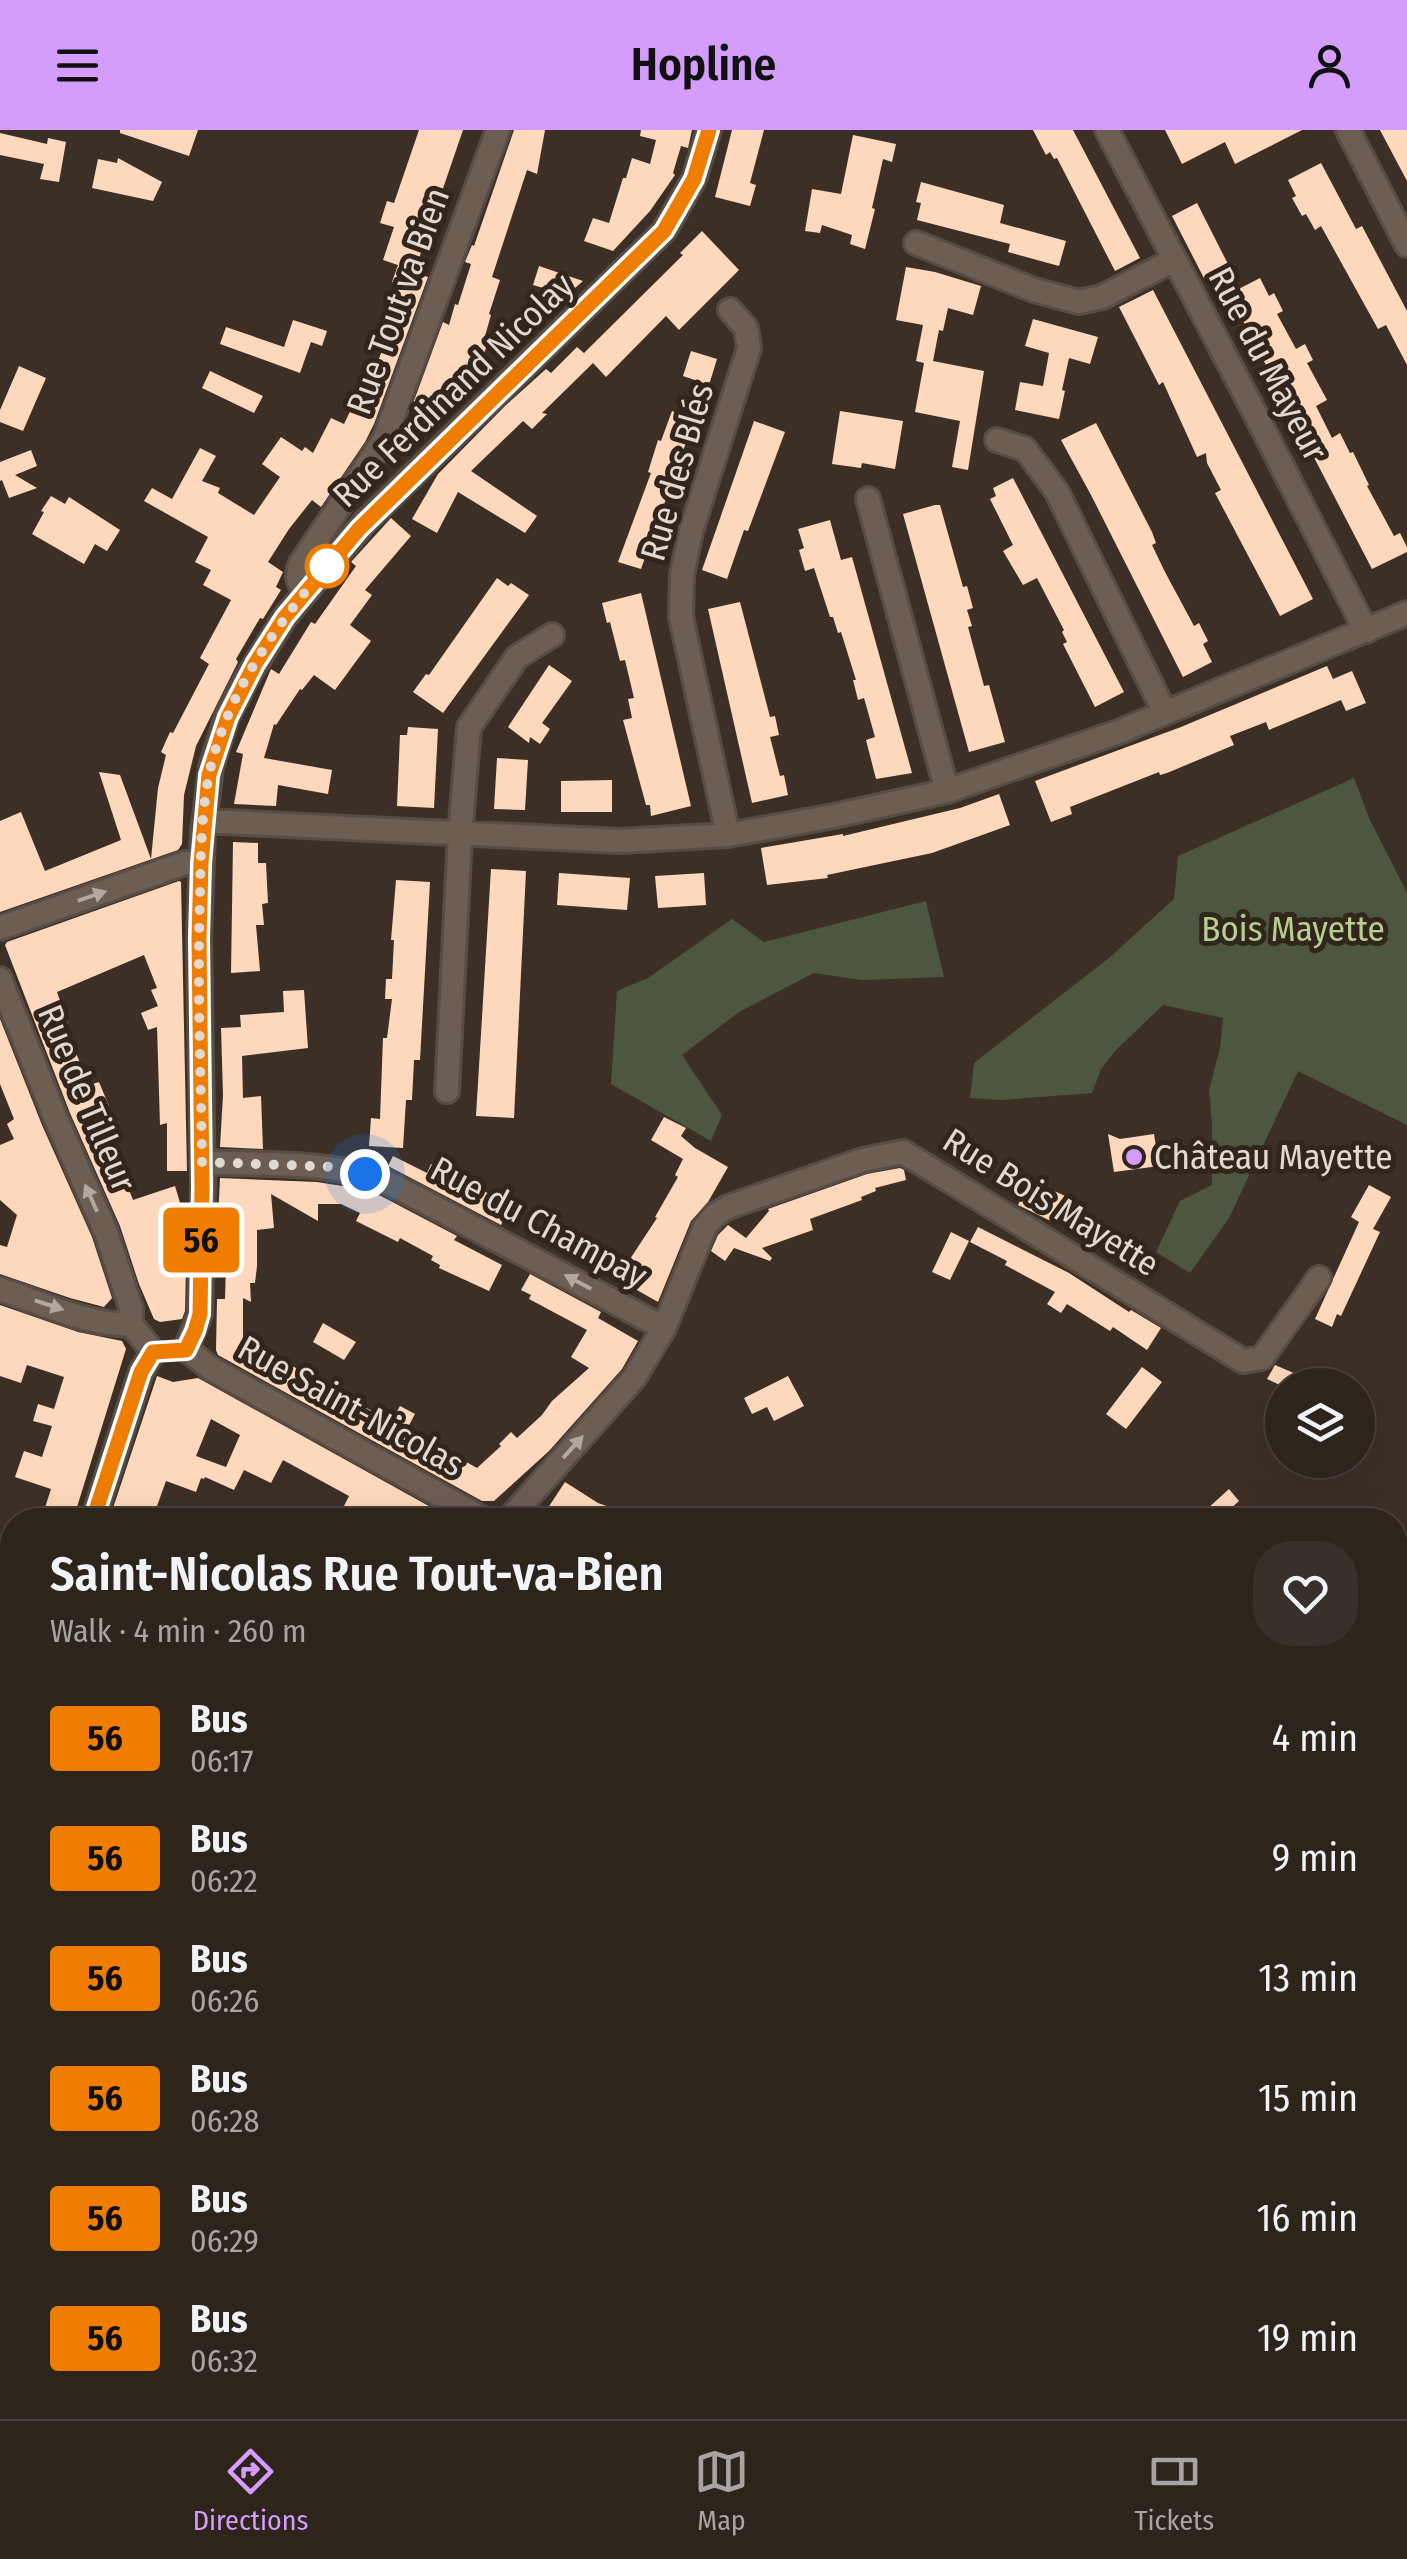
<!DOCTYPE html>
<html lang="en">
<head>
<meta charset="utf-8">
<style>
  :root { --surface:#2d241c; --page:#393029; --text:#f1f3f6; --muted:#a7a4a3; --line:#48413b; --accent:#d49cfb }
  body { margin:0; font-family:"Fira Sans Condensed",sans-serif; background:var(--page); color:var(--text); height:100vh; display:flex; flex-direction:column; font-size:38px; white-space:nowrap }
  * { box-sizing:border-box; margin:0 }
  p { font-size:32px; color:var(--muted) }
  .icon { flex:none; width:55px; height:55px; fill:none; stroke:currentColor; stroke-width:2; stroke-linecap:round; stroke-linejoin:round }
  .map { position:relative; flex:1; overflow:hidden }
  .sheet { position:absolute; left:0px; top:1378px; width:1408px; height:912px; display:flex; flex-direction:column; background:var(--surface); border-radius:40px 40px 0 0; box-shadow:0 10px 40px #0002,0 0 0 2px var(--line) }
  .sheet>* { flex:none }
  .badge { padding:0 20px; border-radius:8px; font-size:35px; line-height:65px }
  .fabs { position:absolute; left:1265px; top:1238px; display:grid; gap:20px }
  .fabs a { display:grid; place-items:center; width:110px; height:110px; border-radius:50%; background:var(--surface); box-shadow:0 10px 40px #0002,0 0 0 2px var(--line); font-size:50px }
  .you { position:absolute; width:50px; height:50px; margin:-25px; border:8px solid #fff; border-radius:50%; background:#1a73e8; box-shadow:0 0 0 15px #1a73e833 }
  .map>.badge { position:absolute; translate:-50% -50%; box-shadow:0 0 0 5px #fff }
  .round { display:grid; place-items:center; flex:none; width:105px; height:105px; border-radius:40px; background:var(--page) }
  .overview { display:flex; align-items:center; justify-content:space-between; height:170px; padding:0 50px }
  h1 { font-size:48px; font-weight:600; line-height:75px }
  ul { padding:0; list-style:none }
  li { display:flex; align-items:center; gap:30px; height:120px; padding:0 50px }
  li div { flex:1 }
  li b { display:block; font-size:38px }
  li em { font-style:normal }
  li .badge { min-width:110px; font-weight:700; text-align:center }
  header { display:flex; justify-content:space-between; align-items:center; height:130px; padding:0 50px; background:var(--accent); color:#111; font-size:45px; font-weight:600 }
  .tab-bar { display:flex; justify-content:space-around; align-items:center; height:140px; border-top:2px solid var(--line); background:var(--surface); font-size:28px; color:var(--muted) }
  .tab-bar a { display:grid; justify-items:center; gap:5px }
  .tab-bar .active { color:var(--accent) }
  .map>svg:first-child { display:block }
  .green { fill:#4d573f }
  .building { fill:#fdd8bc; fill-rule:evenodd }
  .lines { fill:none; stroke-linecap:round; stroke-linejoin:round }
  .minor-casing { stroke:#584d45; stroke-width:28 }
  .minor { stroke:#6c5e53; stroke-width:22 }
  .oneway { fill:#b2a89f }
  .line-casing { stroke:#fff; stroke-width:22 }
  .line { stroke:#ef7d00; stroke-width:15 }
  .walk { stroke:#e1d9d2; stroke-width:10; stroke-dasharray:0 18 }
  .stop-dot { fill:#fff; stroke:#ef7d00; stroke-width:5 }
  .poi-dot { fill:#d49cfb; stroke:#32261c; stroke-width:4 }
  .labels { text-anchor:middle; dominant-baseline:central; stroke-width:10; stroke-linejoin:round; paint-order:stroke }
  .street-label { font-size:35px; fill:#e1d9d2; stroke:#32261c }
  .park-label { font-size:35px; fill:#b6ce91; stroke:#32261c }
  .poi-label { font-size:35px; fill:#e1d9d2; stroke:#32261c; text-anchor:start }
</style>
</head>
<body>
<header><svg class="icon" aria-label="menu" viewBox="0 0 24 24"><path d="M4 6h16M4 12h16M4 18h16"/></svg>Hopline<svg class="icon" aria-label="person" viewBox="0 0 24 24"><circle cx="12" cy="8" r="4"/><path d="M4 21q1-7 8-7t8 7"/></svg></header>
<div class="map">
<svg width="1407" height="2289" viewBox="0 0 1407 2289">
  <rect width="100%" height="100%" fill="#3c3026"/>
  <path class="green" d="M1354,648L1369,688L1407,763V995L1298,941L1229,1088L1190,1143L1156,1122L1180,1071L1212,1055V994L1209,960L1220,918L1223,888L1163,875L1116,920L1101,939L1092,963L1001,970L970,968L974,933L1109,828L1174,769L1178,726Z
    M926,771L944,847L862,850L814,843L739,882L682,925L722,985L711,1011L611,954L617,861L648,848L732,789L764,812Z"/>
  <path class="building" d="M120,0H198L189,26L120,3Z
    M419,0H463L414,143L428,147L374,294L365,312L321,377L312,370L289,399L268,432L283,442L276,457L281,460L263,489L260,488L236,529L238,532L196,616L184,665L182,714L178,720L0,782V691L21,682L45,741L121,710L99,642L120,645L151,729L158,658L166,625L161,622L170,602L173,603L209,534L200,528L231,470L203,455L211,440L195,432L208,407L144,371L152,358L172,369L200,318L216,326L202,351L220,358L218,363L254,385L280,347L262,334L281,307L302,321L305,317L313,323L331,288L344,294L373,234L376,236L389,203L386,202L392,186L390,185L400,155L392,152L398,135L383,130L394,97L380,93L387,71L394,73Z
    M514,0H545L537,44L527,40L492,147L500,150L489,184L491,185L485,206L490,207L471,259L456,274L443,268L436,284L412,276L443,192L449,195L455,174L458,175L471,134L465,132L472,115L474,116Z
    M641,0H692L688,18L681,16L673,43L675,45L650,81L613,121L584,111L593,88L609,93L623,48H626L632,28L650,34L656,10L640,6Z
    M732,0H764L750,53L756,55L750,76L715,67Z
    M1033,0H1073L1140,128L1115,141L1057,28L1054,29L1050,22L1046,25Z
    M1165,0H1302L1235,34L1225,12L1182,34Z
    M1380,0H1407V51Z
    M0,3L47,14L48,8L66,12L59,52L40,49L44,34L0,25Z
    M853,5L896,14L892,32L883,29L872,78L875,79L865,119L850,114L852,105L822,95L820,103L805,101L812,59L841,64Z
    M118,28L162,52L153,71L92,58L98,29L117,33Z
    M1321,33L1356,99L1362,96L1407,181V235L1386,195L1378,199L1321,96L1315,100L1306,84L1302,86L1292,68L1296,66L1288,50Z
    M921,52L1004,75L1000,93L1066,111L1059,136L1008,122L1010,114L917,90L921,73L916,72Z
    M1197,73L1232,142L1207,154L1172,86Z
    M702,101L739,140L679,200L666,186L606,247L593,233L542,283L547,284L532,299L523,291L471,341L537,386L525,403L458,362L437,403L412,389L438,344L506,275L546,239L551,243L577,217L585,224L584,223L683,125L680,123Z
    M539,136L583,151L567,165L533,155Z
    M906,137L935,142L981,156L973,185L948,178L943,201L939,200L933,231L984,241L968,340L952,337L960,291L915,282L924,233L916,231L923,195L896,190Z
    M1260,148L1269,166L1274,163L1283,181L1277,184L1296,219L1305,214L1313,230L1307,233L1327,270L1316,276L1332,308L1340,303L1350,323L1353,322L1369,355L1367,356L1394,406L1400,403L1407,417V422L1372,439L1229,164Z
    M1153,160L1313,469L1280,486L1215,363L1221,360L1207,333L1206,323L1197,327L1163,252L1159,255L1119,177Z
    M1033,189L1098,207L1090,234L1069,228L1062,260L1065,261L1059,289L1015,280L1020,252L1043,256L1049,223L1025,216Z
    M293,190L327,201L322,216L311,212L300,243L220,214L226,197L284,217Z
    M691,221L717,229L709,255L683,246Z
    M19,236L46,248L23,301L0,292V280Z
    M210,241L263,266L254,283L202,258Z
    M672,281L694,290L641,439L618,432L651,343L648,342L658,310L661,311Z
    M840,281L903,291L895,339L862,333L861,338L832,334Z
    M754,291L785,302L748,401L744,400L727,449L702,440Z
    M1096,293L1152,402L1156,413L1152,415L1165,442L1194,496L1199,493L1208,511L1203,514L1212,532L1183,547L1091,365L1061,310Z
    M31,320L37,336L15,345L37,358L9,368L2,350L0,351V332Z
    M1013,348L1124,562L1095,577L1063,514L1067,512L1062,502L1064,500L1037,448L1023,455L1003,421L1013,415L990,369L996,366L993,358Z
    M51,366L65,374L69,367L120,400L107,421L95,414L84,434L32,404L44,382L41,381Z
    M935,375H940L963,457L967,456L973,478L967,480L972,496L968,497L984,556L989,555L1005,612L969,622L903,384Z
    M391,388L411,406L365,460L372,465L350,495L371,511L335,560L314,545L302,560L300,559L276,595L274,594L264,628L332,640L328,664L278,655L276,676L234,674L243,624L236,622L271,539L279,544L311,492L315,494L356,436L351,432Z
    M830,390L841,430L852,427L912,643L876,649L866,610L875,607L864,568L858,570L853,550H856L841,502L838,503L833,487H830L814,438L805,441L799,420L804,418L798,399Z
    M497,448L508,456L511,453L529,465L443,583L413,562L426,544L429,545Z
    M641,463L691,676L651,686L650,675H646L623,590L632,588L628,569L634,568L625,530L620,531L610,492L607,493L602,473Z
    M740,472L770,587L775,586L779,605L770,607L780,646L784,645L788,665L752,673L708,479Z
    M549,535L572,551L542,593L550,599L540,614L530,607L529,613L508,597Z
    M1327,536L1333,549L1352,541L1366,573L1346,581L1341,570L1269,600L1266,592L1230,606L1234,615L1167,643L1160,645L1159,642L1070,677L1072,684L1051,692L1035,651L1181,597Z
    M408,597L438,599L434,678L397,676L400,605H407Z
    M497,628L528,630L525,680L494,679Z
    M612,650V682H561V651Z
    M999,664L1010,695L932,723L827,745L828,748L767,755L761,718L843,704V706L960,678Z
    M233,712L258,713V733H266L268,773L262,774L264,795H256L260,841L231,843Z
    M491,739L526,741L514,988L476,986Z
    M559,743L630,748L627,780L557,775Z
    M704,743L706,775L658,778L655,746Z
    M396,750L430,752L420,930H414L412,970H406L403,1018L369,1016L371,988L380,989L383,908H387L392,869H385L386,849H392L394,810H391Z
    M179,751L181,752L187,1041H167V993L160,995L157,897L148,900L141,883L158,876L151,860L157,858L144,825L57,862L68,894L65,896L89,955L99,952L109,976L98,980L133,1070L175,1056L187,1096L185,1181L182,1189L160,1192L154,1189L139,1154L120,1096L70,983L5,815L7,812Z
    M304,860L308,918L242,926L243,968L261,966L263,1019L220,1017L223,965L221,898L241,897L240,885L284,882L283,861Z
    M0,889L42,995L92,1107L112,1168L104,1177L70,1168L0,1144V1115L7,1117L17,1085L0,1070V1015L14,1009L7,994L14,989L0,954Z
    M664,987L686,998L681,1006L695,1018L728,1037L708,1072L691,1091L658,1172L614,1147L627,1127L630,1129L657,1088L655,1087L678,1047L675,1045L683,1029L651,1010Z
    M1108,1004L1120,1009L1154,1004L1159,1036L1114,1042Z
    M393,1026L427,1043L431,1034L511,1075L501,1095L388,1036Z
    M900,1038L904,1040L906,1050L875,1058L876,1061L861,1067L862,1070L810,1089L813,1100L762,1118L772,1128L770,1131L734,1118L725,1131L711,1121L718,1105L728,1095L746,1108L769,1081L768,1079L867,1044Z
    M220,1048L317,1052L361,1059L381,1066L457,1106L454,1110L502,1135L489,1161L439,1138L440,1135L431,1130L433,1126L400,1108L398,1112L356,1091L360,1083L341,1074H318V1091L271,1064L274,1098L257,1100V1136L255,1153H250L251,1172L243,1168V1219L268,1236L273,1225L391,1292L400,1276L415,1284L407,1299L477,1338L501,1316L499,1314L511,1302L517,1308L542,1285L552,1271L589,1238L571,1227L587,1200L529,1169L531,1165L521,1160L530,1144L601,1182L598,1188L638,1211L622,1239L549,1321L494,1371H482L218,1225L216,1220L217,1169H225L226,1135V1089H218Z
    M1030,1050L1065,1066L1053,1092L1018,1075Z
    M1369,1055L1391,1067L1373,1099L1380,1102L1341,1186L1337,1184L1332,1197L1315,1189L1359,1092L1351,1087Z
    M978,1097L1069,1143L1129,1182L1131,1180L1161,1198L1147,1220L1113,1197L1110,1201L1067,1174L1061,1183L1047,1174L1055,1162L1005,1135L1007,1131L970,1112Z
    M951,1102L969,1111L950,1150L932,1142Z
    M0,1175L78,1202L122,1211L126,1219L73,1390H41L51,1359L15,1347L24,1321L42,1327L52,1296L33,1291L38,1274L54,1279L64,1247L27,1235L21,1253L0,1246Z
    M323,1193L356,1212L344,1230L313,1212Z
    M1275,1235L1322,1255H1280L1267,1249Z
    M1142,1237L1162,1252L1126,1299L1106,1284Z
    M157,1246L173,1252L198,1248L454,1390H337L349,1366L283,1330L271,1353L244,1340L234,1360L205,1347L204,1349L201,1348L196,1362L166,1351L152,1390H109ZM211,1289L240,1305L226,1337L196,1326Z
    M788,1246L804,1276L774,1291L767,1277L752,1284L744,1268Z
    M565,1352L598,1373L640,1388V1390H540Z
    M1229,1359L1239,1371L1218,1390H1195Z"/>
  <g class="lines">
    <g class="minor-casing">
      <path id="minor" d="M1107,0L1258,289L1366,501
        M1348,0L1407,115
        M916,113L1034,160L1079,172L1102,167L1174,130
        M997,310L1025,319L1057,362L1165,583
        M868,369L947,661
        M305,462C297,451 296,446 301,433L384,310L498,0
        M204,691L620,711L728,705L834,686L947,661L1121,601L1407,483
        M728,705L681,487L682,445L691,401L749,218L746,198L730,180
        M0,798L185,733H201
        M0,849L56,989L106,1102L131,1178V1194L153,1222
        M447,961L460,705L469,597L517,527L552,505
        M202,1032C264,1035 328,1030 387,1052L664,1198
        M0,1159C38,1172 92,1197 131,1194
        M186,1219L200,1184L203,1056L199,808L203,703L211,637L227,587L247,548L285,487L365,392L664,101L694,49L709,0
        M186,1219L210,1238L485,1390
        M93,1390L141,1242L153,1222
        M508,1390L634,1248L664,1198L705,1097L715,1085L728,1077L863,1030L903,1022L1243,1231L1262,1228L1319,1148
        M0,1554H12
        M8,1614L12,1642
        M0,1705L12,1698
        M1395,1849L1407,1852
        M0,2027H12
        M1395,2069L1407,2002
        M1395,2228L1407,2274
        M102,2278V2289
        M569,2278L582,2289
        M813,2289L816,2278
        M1014,2289L1017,2278"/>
    </g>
    <use href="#minor" class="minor"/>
  </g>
  <defs><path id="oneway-solid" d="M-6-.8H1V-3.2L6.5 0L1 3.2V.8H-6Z" transform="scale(2.5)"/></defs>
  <g class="oneway">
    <use href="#oneway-solid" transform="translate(92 766) rotate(-19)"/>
    <use href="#oneway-solid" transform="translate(91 1068) rotate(-114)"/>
    <use href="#oneway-solid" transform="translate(578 1152) rotate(-152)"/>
    <use href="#oneway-solid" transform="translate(49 1175) rotate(18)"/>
    <use href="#oneway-solid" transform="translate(573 1317) rotate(-48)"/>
  </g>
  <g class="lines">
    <g class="line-casing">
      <path id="line" d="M93,1390L141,1242L153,1222L186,1220L195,1201L200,1184L202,1056L199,808L201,733L209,645L228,587L255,534L285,487L359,399L664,101L694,49L709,0"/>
    </g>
    <use href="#line" class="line"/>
    <path class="walk" d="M327,436C283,487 241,544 219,609C201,659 201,714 200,767C197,855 201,944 202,1032L337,1037L365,1044"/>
  </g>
  <circle class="stop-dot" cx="327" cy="436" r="20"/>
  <circle class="poi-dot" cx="1134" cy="1027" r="10"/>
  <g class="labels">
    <g class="street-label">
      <text transform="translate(398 171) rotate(-70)">Rue Tout va Bien</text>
      <text transform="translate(1268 234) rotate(62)">Rue du Mayeur</text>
      <text transform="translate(453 260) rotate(-44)">Rue Ferdinand Nicolay</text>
      <text transform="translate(677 342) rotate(-74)">Rue des Blés</text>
      <text transform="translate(87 968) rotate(67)">Rue de Tilleur</text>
      <text transform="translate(1051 1072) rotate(32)">Rue Bois Mayette</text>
      <text transform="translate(539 1092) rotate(28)">Rue du Champay</text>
      <text transform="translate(351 1276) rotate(29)">Rue Saint-Nicolas</text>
    </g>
    <g class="park-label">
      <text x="1293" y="799">Bois Mayette</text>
    </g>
    <g class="poi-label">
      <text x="1154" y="1027">Château Mayette</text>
    </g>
  </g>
</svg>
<div class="fabs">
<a><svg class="icon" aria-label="layers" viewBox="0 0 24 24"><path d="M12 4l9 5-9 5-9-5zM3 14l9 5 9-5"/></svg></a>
</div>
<div class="you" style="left:365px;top:1044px"></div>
<b class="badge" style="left:201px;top:1110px;background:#ef7d00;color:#111">56</b>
<section class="sheet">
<div class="overview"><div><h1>Saint-Nicolas Rue Tout-va-Bien</h1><p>Walk · 4 min · 260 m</p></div><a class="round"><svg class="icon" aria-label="heart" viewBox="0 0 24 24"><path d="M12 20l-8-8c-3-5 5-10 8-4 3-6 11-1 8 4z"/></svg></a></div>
<ul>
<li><span class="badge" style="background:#ef7d00;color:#111">56</span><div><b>Bus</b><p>06:17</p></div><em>4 min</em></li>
<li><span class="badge" style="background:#ef7d00;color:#111">56</span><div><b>Bus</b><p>06:22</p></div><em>9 min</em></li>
<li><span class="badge" style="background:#ef7d00;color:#111">56</span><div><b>Bus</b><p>06:26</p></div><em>13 min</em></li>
<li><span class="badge" style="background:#ef7d00;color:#111">56</span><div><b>Bus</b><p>06:28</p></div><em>15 min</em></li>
<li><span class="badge" style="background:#ef7d00;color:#111">56</span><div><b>Bus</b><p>06:29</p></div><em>16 min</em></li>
<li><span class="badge" style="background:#ef7d00;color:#111">56</span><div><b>Bus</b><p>06:32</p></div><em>19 min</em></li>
</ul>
</section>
</div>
<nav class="tab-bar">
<a class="active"><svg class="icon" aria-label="directions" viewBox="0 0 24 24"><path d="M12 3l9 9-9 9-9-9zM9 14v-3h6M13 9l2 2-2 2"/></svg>Directions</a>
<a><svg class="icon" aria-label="map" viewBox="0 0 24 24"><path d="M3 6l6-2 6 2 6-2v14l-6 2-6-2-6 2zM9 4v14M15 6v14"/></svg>Map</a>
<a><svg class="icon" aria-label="tickets" viewBox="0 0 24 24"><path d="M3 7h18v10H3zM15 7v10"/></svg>Tickets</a>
</nav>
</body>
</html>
